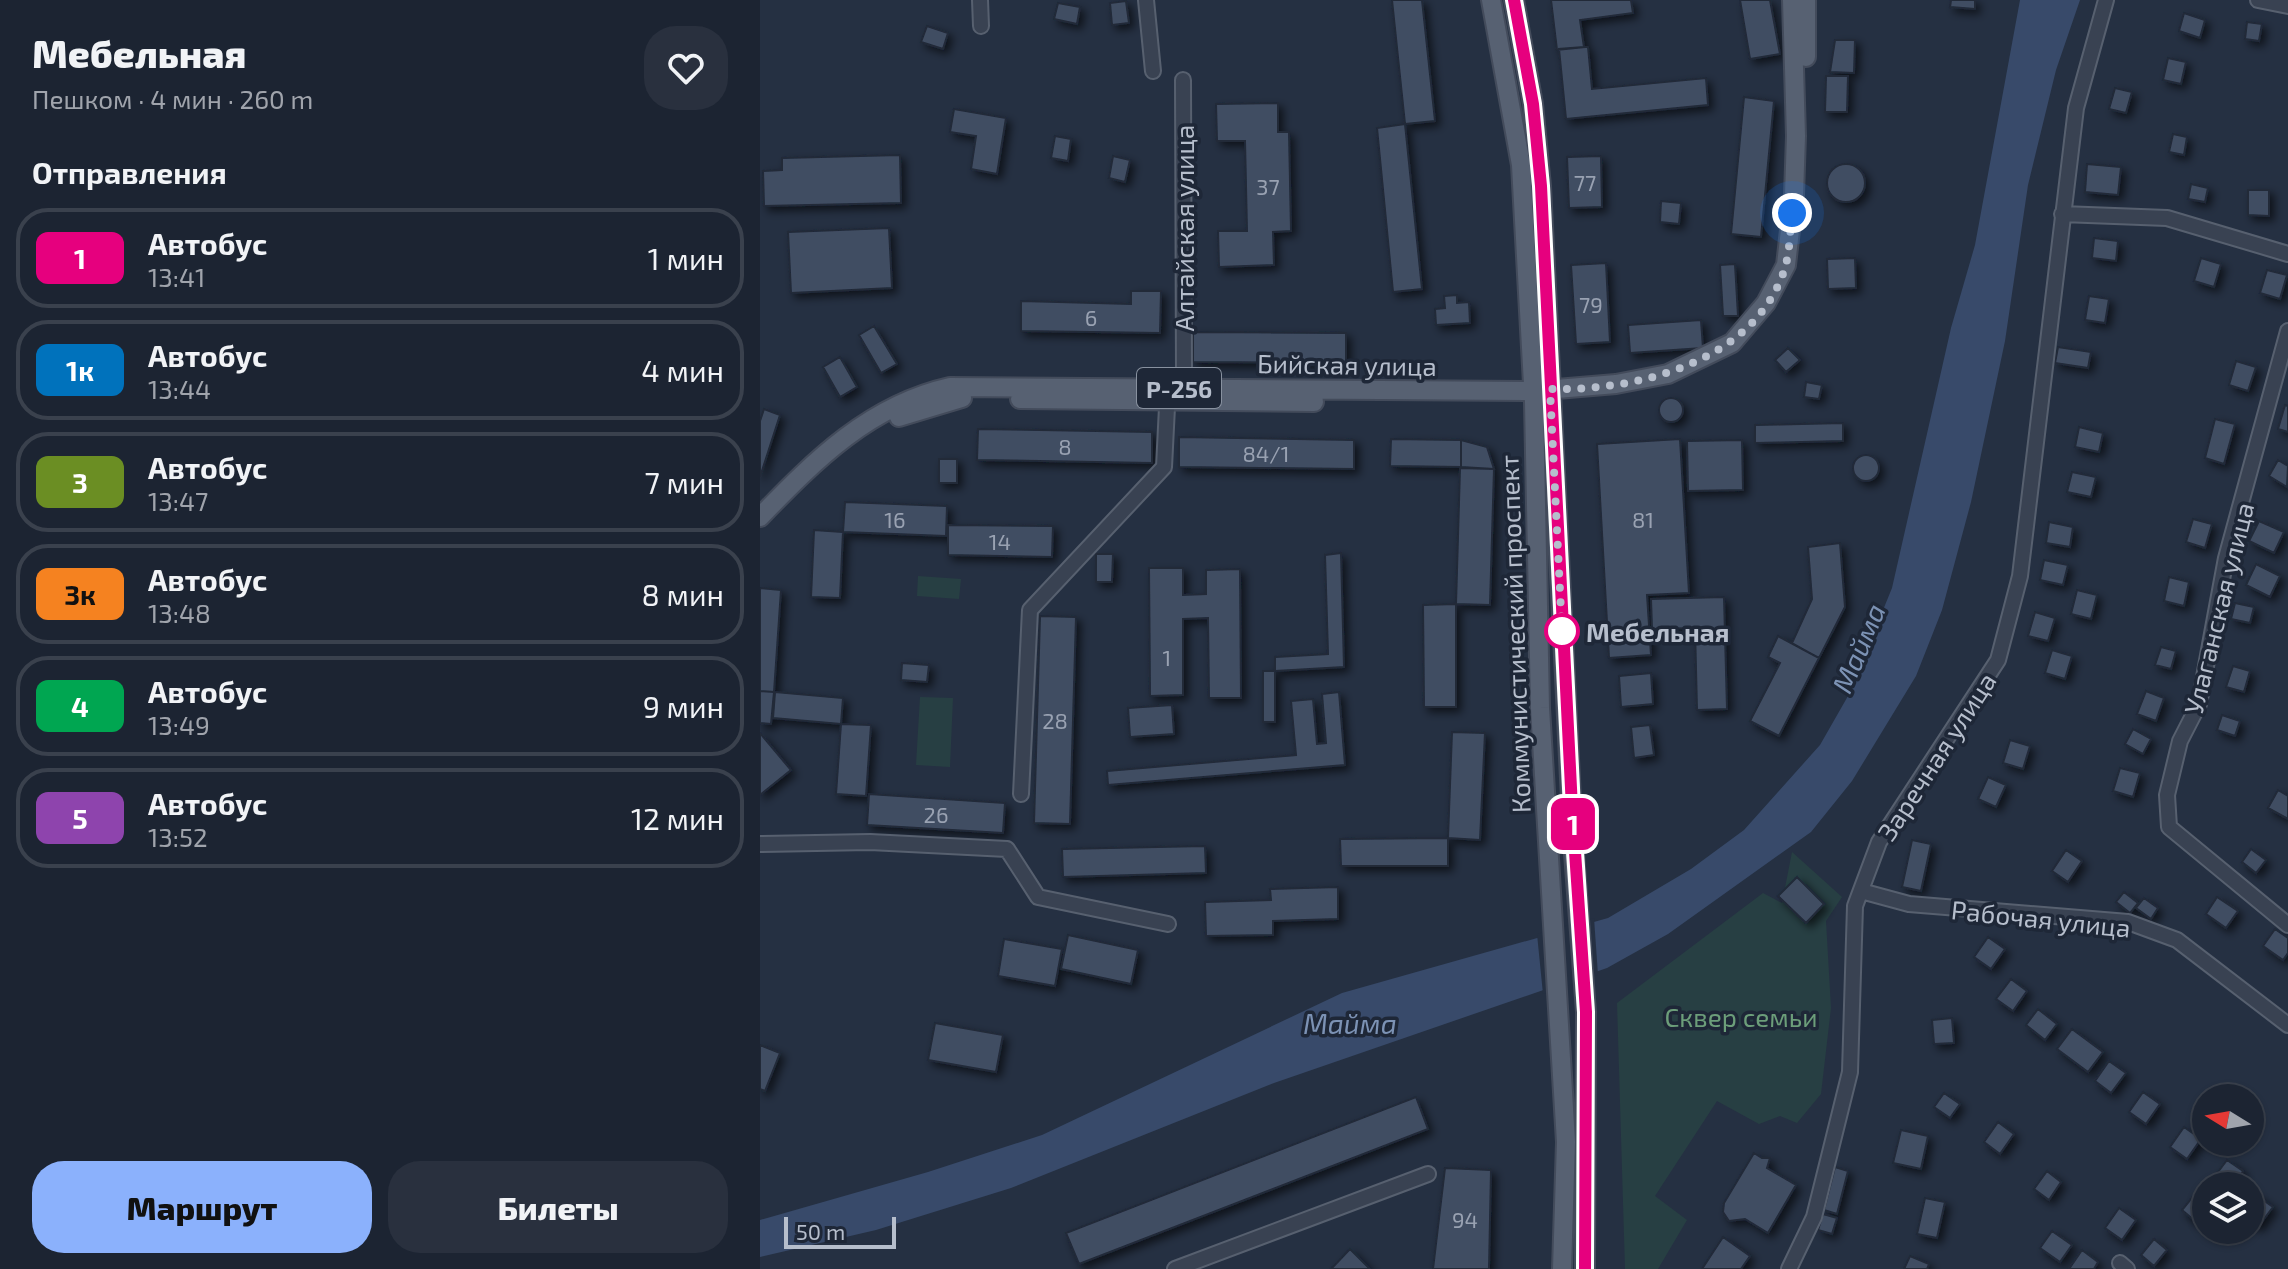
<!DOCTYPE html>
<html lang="ru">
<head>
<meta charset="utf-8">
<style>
  :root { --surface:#1c2432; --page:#29303e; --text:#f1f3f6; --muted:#a0a4ac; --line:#3a414d; --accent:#8bb1fc }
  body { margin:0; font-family:"Exo 2",sans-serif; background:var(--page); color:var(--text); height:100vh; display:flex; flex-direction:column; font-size:30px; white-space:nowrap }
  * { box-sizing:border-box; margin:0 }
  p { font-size:26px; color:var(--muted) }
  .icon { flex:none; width:44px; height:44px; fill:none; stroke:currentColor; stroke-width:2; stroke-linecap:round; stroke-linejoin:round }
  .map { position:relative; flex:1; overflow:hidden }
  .details { display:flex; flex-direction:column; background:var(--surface); width:760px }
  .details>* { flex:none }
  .badge { padding:0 16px; border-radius:12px; font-size:28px; line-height:52px }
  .needle { width:52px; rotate:281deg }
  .fabs { position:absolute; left:1432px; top:1084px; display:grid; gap:16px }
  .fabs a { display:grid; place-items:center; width:72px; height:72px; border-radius:50%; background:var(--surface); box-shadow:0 2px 6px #0004,0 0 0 2px var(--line); font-size:40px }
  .scale { position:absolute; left:24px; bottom:20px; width:112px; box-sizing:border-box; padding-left:8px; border:4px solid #b6becc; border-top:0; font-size:22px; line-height:28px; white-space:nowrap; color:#b6becc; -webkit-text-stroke:6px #1e2737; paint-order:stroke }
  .you { position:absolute; width:40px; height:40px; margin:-20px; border:6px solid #fff; border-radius:50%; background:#1a73e8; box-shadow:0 0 0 12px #1a73e833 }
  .map>.badge { position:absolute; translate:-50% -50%; box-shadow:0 0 0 4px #fff }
  h2 { padding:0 32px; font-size:30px; line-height:72px }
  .round { display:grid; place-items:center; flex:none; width:84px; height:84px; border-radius:32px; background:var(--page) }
  .head { display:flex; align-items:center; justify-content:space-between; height:136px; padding:0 32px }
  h1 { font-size:38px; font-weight:800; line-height:60px }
  .cta { display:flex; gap:16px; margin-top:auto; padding:16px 32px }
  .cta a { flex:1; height:92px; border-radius:32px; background:var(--accent); color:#111; font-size:32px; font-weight:800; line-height:92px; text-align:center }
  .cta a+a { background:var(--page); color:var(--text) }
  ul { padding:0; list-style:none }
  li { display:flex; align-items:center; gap:24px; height:100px; margin:0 16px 12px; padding:0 16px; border:4px solid var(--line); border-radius:32px }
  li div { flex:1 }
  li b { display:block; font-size:30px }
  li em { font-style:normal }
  li .badge { min-width:88px; font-weight:700; text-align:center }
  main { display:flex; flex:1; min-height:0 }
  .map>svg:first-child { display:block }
  .green { fill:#273f43 }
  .water { fill:#384a6a }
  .pier { fill:#253042 }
  .building { fill:#414d62; stroke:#202939; stroke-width:2; filter:url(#shadow) }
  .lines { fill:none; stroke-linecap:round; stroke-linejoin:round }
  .minor-casing { stroke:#57606f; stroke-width:18 }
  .major-casing { stroke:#434b5b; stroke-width:22 }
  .minor { stroke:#394252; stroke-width:14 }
  .major { stroke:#576172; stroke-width:18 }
  .line-casing { stroke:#fff; stroke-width:18 }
  .line { stroke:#e6007e; stroke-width:12 }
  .walk { stroke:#b6becc; stroke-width:8; stroke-dasharray:0 14.4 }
  .stop-dot { fill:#fff; stroke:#e6007e; stroke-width:4 }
  .labels { text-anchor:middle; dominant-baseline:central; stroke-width:7; stroke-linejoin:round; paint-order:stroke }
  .number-label { font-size:22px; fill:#99a2b2 }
  .shield { fill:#1e2737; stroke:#88919f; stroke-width:2 }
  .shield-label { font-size:24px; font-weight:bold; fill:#b6becc }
  .street-label { font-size:26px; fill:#b6becc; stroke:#1e2737 }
  .stop-label { font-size:26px; font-weight:bold; fill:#b6becc; stroke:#1e2737; text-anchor:start }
  .park-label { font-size:26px; fill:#6c9e7a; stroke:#1e2737 }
  .water-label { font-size:28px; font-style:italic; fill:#7c92b4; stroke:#1e2737 }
</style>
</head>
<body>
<main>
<section class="details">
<div class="head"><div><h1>Мебельная</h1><p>Пешком · 4 мин · 260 m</p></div><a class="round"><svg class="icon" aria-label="heart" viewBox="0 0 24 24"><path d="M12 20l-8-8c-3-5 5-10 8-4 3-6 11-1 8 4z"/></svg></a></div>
<h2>Отправления</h2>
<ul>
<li><span class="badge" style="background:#e6007e;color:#fff">1</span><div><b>Автобус</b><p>13:41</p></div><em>1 мин</em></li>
<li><span class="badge" style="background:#0072bc;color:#fff">1к</span><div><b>Автобус</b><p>13:44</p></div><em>4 мин</em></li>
<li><span class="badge" style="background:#6b8e23;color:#fff">3</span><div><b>Автобус</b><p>13:47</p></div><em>7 мин</em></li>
<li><span class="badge" style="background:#f58220;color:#111">3к</span><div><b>Автобус</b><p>13:48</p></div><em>8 мин</em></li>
<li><span class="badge" style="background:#00a651;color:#fff">4</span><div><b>Автобус</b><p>13:49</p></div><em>9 мин</em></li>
<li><span class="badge" style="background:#8e44ad;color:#fff">5</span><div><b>Автобус</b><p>13:52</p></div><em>12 мин</em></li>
</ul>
<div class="cta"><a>Маршрут</a><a>Билеты</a></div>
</section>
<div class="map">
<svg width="1528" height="1269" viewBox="0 0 1528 1269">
  <defs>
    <filter id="shadow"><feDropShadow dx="4.5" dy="4.5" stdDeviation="4" flood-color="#0009"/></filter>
  </defs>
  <rect width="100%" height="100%" fill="#253042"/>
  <path class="green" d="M158,576L201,579L199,599L157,596Z
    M160,697L193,698L190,767L156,765Z
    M1032,852L1082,897L1066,921L1071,1008L1061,1094L1037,1123L1020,1116L999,1124L957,1101L895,1196L927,1220L898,1269H865L857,1003L1003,893L1022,903Z"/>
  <path class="water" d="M1260,0H1320L1296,70L1268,185L1245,341L1211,502L1182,610L1156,676L1092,781L1051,832L908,934L847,968L514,1083L251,1188L116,1230L0,1257V1220L168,1172L282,1135L582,993L848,918L931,869L984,830L1060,745L1088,696L1132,588L1191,328L1215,245Z"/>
  <path class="pier" d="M834,918L838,975L783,994L777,934Z"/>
  <path class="building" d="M632,0H662L675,121L645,124Z
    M791,0H871L873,13L820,20L824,47L797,50Z
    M980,0H1010L1020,54L990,59Z
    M1191,0H1215V9L1190,7Z
    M366,1L369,23L352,25L350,3Z
    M298,3L320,7L317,24L294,19Z
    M1424,13L1445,20L1440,38L1419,31Z
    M1487,22L1502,24L1499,41L1485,39Z
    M167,26L188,33L183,49L161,42Z
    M1075,40H1095L1094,73L1070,72Z
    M824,47H828L832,89L946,78L948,105L806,119L799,49Z
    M1408,58L1426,62L1421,84L1403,80Z
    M1066,76H1088L1087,112H1065Z
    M1355,88L1372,92L1366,113L1349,109Z
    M984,97L1014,101L1001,237L971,234Z
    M518,103V132H529L531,231L513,232L514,265L459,267L458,231H487L485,141H457L456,104Z
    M194,109L246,118L237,174L211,169L216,136L190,132Z
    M645,124L662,289L633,292L617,128Z
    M1413,134L1427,137L1424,155L1409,152Z
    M295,136L311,139L308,161L291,158Z
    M140,155L141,203L4,206L3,171L22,170V158Z
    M353,156L370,160L365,182L349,178Z
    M841,156L842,207L809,208L807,157Z
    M1067 183a19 19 0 1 1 38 0a19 19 0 1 1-38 0Z
    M1327,164L1361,167L1358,195L1325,192Z
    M1431,184L1448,188L1445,202L1428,199Z
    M1488,190H1509V216L1488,215Z
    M901,201L921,203L919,224L900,222Z
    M129,228L132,288L31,293L28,232Z
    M1334,238L1358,241L1356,261L1332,258Z
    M1095,258L1096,288L1068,289L1067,259Z
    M1441,258L1461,264L1454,287L1434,281Z
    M846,263L850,342L816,344L811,265Z
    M975,264L978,316H963L960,265Z
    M1507,270L1527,275L1520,299L1500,293Z
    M371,291H401L400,333L261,331V301L371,304Z
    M697,295V303L709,302L710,323L676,325L675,309L685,308L684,296Z
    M1329,296L1349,299L1345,323L1325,320Z
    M941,320L943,348L870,353L868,325Z
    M114,326L137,364L121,373L99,335Z
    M433,332L586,333V363L433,362Z
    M1298,347L1331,352L1328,368L1295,363Z
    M1028,348L1040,360L1026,372L1015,360Z
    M80,357L97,387L80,397L63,367Z
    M1476,361L1496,367L1488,391L1469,385Z
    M1046,382L1062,385L1059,399L1044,397Z
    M899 410a12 12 0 1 1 24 0a12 12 0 1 1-24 0Z
    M1525,405L1528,406V432L1518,429Z
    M4,409L20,415L0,477V421Z
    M1455,419L1475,424L1464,464L1445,458Z
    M1083,423V441L995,443V425Z
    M1319,427L1343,433L1339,452L1315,447Z
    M218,429L392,432V463L217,460Z
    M419,437L594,440V469L419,467Z
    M631,439L701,440V467L630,466Z
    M920,439L929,593L887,595L891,655L849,658L837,444Z
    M701,440L727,447L734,469L701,467Z
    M982,440L983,490L928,491L927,441Z
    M1093 468a13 13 0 1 1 26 0a13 13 0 1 1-26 0Z
    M179,459H197V483H179Z
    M1518,460L1528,466L1527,487L1509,476Z
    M700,468L734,469L730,605L696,604Z
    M1312,472L1336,477L1331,497L1307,492Z
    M85,502L187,506L186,536L83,532Z
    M1433,519L1452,524L1445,548L1426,542Z
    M1499,521L1524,532L1514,553L1489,541Z
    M1289,522L1313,527L1310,547L1286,543Z
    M188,525L293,526L292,557L188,555Z
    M54,530L83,532L80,598L51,597Z
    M1080,543L1085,607L1059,658L1032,643L1052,599L1048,547Z
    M581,553L584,667L515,671V657L568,654L565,555Z
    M336,554H353L352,582H336Z
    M1284,560L1308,565L1303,585L1280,580Z
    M1496,564L1520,576L1510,597L1486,585Z
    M389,568H423V595L446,594V570L480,569L481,698H449L448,618L423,619V695L390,696Z
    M1409,577L1429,582L1424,606L1404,601Z
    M0,588L21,590L14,692L0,691Z
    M1317,590L1337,595L1331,619L1311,614Z
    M964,597L967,709L937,710L935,628L892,629L891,599Z
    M1475,603L1494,607L1490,623L1471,619Z
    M696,604V707H664L663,605Z
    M1275,612L1295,618L1288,641L1268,636Z
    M280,616L316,617L310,824L274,823Z
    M1018,636L1059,658L1019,736L990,721L1020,663L1008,657Z
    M1401,647L1416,651L1411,669L1395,665Z
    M1292,650L1312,656L1305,679L1285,673Z
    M142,663L169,665L167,682L141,680Z
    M1473,666L1490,671L1484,692L1466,687Z
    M503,671H515V722H503Z
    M891,673L893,704L861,707L859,676Z
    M0,691L14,692L11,724L0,723Z
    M1386,691L1404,698L1396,721L1377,714Z
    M15,692L83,698L81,724L13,718Z
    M579,692L585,765L348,785L347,771L536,755L531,701L553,699L557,744L566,743L562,694Z
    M412,705L414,734L370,737L368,708Z
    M1462,715L1480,721L1475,736L1457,730Z
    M81,724L111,725L106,796L76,794Z
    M890,725L894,755L874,758L871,727Z
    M1373,729L1391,739L1383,754L1365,744Z
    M692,732L725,733L720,840L688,838Z
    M0,733L31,770L0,795Z
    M1250,740L1270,746L1263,769L1243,763Z
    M1360,768L1380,773L1373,797L1353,791Z
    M1228,777L1246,785L1236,807L1218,799Z
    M1518,790L1528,796V819L1508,808Z
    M109,794L245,803L243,833L107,825Z
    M688,838V866H581L580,839Z
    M1152,840L1171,844L1161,891L1142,887Z
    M445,846L446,873L303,877L302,849Z
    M1491,849L1506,860L1496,873L1482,862Z
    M1306,850L1322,861L1308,882L1292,871Z
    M1037,877L1064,904L1046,923L1018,896Z
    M578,887V919L513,921V935L446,936L445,902L511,900L510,889Z
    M1364,892L1378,903L1370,913L1356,902Z
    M1457,897L1478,911L1466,928L1446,914Z
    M1384,898L1398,908L1391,919L1376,908Z
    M1515,929L1528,938V953L1523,960L1503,946Z
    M308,935L378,950L371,984L301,969Z
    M1228,937L1245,949L1231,969L1214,957Z
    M244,939L302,949L295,986L238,976Z
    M1251,979L1267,991L1253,1011L1236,999Z
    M1278,1009L1297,1024L1285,1040L1266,1025Z
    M1192,1018L1194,1043L1174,1044L1172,1020Z
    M175,1023L243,1035L236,1072L168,1060Z
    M1312,1029L1343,1052L1328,1072L1297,1049Z
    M0,1045L20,1053L5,1091L0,1089Z
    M1349,1061L1366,1073L1351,1093L1335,1081Z
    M1383,1092L1400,1104L1386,1124L1369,1112Z
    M1184,1093L1200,1104L1190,1118L1174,1107Z
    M656,1097L668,1129L319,1264L306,1233Z
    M1238,1122L1254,1134L1240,1154L1224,1142Z
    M1424,1127L1441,1139L1427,1159L1410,1147Z
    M1141,1130L1168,1136L1161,1169L1133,1163Z
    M994,1153L1002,1158H1010L1007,1168L1036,1185L1008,1233L985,1219L969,1221L963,1212L964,1203Z
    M1467,1160L1483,1171L1473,1186H1461L1452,1180Z
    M1075,1167L1088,1171L1077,1214L1064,1210Z
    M685,1168L731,1170L729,1269H673Z
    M1287,1171L1301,1182L1289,1200L1274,1189Z
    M1435,1194L1446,1203L1435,1221L1422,1210Z
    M1496,1195L1513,1207L1498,1227L1490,1221V1204Z
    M1165,1198L1185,1202L1177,1238L1157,1234Z
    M1359,1208L1376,1220L1362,1240L1345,1228Z
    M1063,1214L1077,1218L1072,1234L1058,1230Z
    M1292,1231L1312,1245L1300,1262L1280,1248Z
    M963,1237L990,1256L981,1269H942Z
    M1394,1239L1407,1250L1394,1266L1381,1255Z
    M590,1249L610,1269H571Z
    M1322,1250L1338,1262L1334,1269H1309Z
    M1150,1256L1169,1264L1167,1269H1144Z"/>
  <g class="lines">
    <g class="minor-casing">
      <path id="minor" d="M220,0L221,26
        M386,0L393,71
        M1498,0L1528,6
        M1302,214L1407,218L1528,254
        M1528,331L1466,558L1439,704L1420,741L1407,795L1409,827L1528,925
        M261,794L270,610L404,467L408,387L424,376L423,80
        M0,844L110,842L247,849L278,897L408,924
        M1101,891L1149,904L1368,922L1417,940L1528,1025
        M1360,1263L1367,1269
        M415,1269L668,1174
        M1029,1269L1054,1217L1090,1072L1095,906L1119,842L1238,660L1260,576L1316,108L1346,0"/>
    </g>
    <g class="major-casing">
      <path id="major" d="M731,0L761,165L774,402L780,708L806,1142L802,1269
        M754,0L773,104L781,186L813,840L826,1012L825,1269
        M1046,57V0
        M260,399L554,402
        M139,417L202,398
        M0,517C55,460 110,405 190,387L773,391L856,384L908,374L972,343L1006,303L1026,265L1034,195L1036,136L1032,0"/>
    </g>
    <use href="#minor" class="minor"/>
    <use href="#major" class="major"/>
  </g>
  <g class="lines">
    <g class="line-casing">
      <path id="line" d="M754,0L773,104L781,186L812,808L826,1012L825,1269"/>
    </g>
    <use href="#line" class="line"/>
    <path class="walk" d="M802,631L790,389C878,391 995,362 1025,268C1030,250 1030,231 1032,213"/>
  </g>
  <circle class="stop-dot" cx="802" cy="631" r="16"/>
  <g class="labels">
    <g class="number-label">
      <text x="825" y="182">77</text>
      <text x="508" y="186">37</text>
      <text x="831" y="304">79</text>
      <text x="331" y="317">6</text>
      <text x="305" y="446">8</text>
      <text x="506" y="453">84/1</text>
      <text x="135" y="519">16</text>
      <text x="883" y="519">81</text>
      <text x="240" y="541">14</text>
      <text x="407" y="657">1</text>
      <text x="295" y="720">28</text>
      <text x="176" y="814">26</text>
      <text x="705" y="1219">94</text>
    </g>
    <rect class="shield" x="377" y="368" width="84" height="40" rx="6"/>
    <g class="shield-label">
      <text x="419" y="388">Р-256</text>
    </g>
    <g class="street-label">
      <text transform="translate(423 228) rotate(-90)">Алтайская улица</text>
      <text transform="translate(587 364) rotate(1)">Бийская улица</text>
      <text transform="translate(1458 608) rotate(-76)">Улаганская улица</text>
      <text transform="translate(754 634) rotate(-92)">Коммунистический проспект</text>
      <text transform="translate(1176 756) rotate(-57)">Заречная улица</text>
      <text transform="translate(1281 918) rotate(6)">Рабочая улица</text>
    </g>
    <g class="stop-label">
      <text x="826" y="631">Мебельная</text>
    </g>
    <g class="park-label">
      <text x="981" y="1016">Сквер семьи</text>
    </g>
    <g class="water-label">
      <text transform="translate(1098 648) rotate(-67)">Майма</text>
      <text x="590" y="1023">Майма</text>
    </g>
  </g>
</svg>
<div class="fabs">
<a><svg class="needle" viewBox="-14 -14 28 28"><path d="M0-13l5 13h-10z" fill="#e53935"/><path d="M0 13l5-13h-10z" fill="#a0a4ac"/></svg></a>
<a><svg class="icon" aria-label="layers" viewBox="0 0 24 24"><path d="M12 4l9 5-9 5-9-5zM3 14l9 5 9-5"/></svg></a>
</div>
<div class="scale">50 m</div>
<div class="you" style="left:1032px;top:213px"></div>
<b class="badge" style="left:813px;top:824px;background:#e6007e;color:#fff">1</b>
</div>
</main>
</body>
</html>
